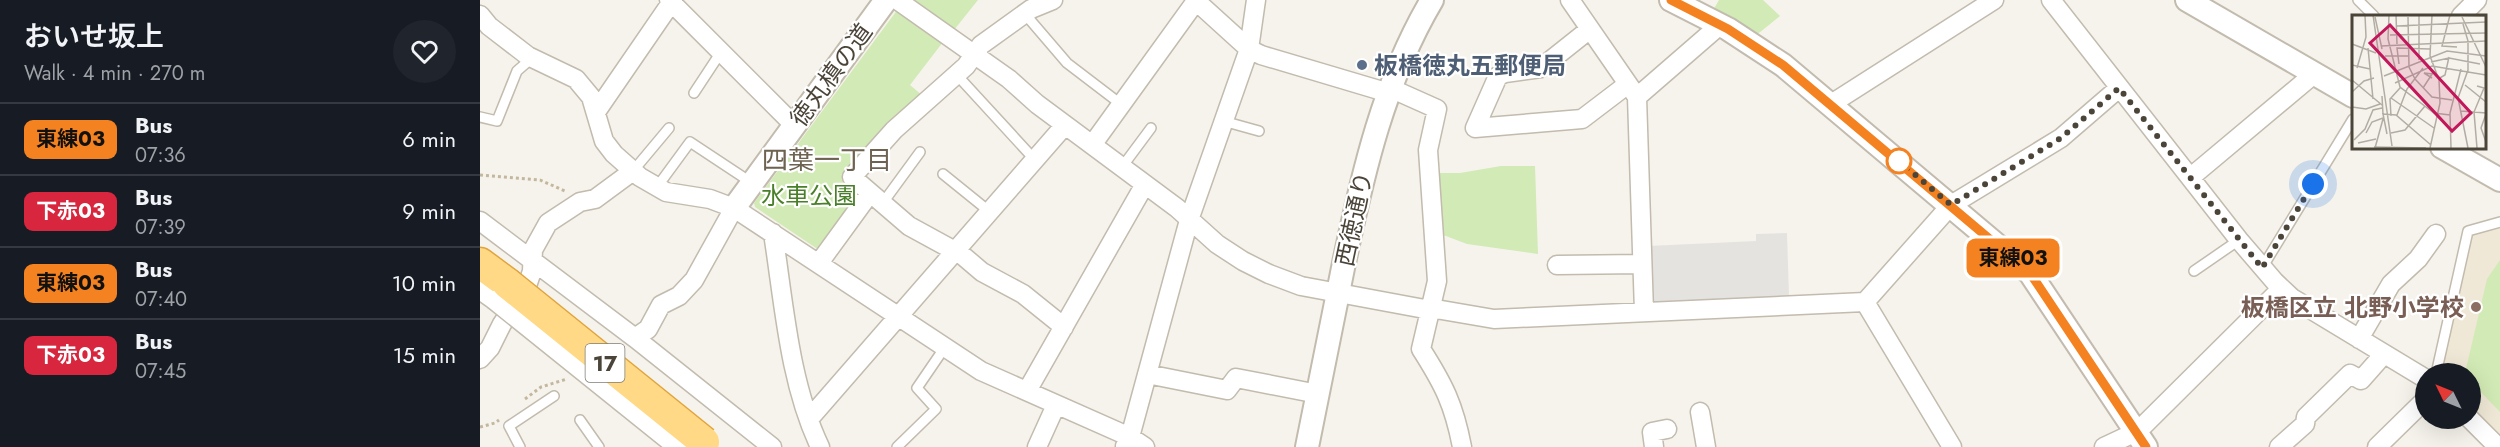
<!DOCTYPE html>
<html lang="en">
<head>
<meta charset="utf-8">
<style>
  :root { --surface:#171b24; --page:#20242c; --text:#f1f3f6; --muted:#9ea1a6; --line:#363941 }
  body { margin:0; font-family:Jost,"Noto Sans JP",sans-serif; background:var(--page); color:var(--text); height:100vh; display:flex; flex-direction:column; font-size:22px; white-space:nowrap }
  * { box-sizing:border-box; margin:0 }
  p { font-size:20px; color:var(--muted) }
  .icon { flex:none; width:33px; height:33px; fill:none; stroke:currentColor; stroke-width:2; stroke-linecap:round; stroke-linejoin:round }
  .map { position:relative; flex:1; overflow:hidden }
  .panel { display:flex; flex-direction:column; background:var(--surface); width:480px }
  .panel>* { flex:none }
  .badge { padding:0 12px; border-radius:9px; font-size:21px; line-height:39px }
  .needle { width:39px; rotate:313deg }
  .tools { position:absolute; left:1935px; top:363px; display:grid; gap:12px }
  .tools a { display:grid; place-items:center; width:66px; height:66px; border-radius:50%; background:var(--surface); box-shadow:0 6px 24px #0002; font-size:30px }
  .you { position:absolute; width:30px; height:30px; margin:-15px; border:4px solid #fff; border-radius:50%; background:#1a73e8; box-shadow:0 0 0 9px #1a73e833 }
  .map>.badge { position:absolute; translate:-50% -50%; box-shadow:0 0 0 3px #fff }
  .round { display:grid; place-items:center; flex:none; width:63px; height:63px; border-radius:32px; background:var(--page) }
  .summary { display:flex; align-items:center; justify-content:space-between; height:102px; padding:0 24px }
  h1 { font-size:28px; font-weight:600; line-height:45px }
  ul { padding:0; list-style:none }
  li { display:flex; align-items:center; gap:18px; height:72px; padding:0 24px; border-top:2px solid var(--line) }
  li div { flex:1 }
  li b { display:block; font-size:22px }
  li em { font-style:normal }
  li .badge { min-width:66px; font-weight:700; text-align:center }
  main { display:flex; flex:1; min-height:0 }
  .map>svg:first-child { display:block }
  .education { fill:#efe8d6 }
  .green { fill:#d2eab5 }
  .parking { fill:#e5e3e0 }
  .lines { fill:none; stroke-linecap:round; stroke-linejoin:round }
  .service-casing { stroke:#c2bbae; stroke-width:12 }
  .minor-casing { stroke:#c2bbae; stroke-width:21 }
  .tertiary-casing { stroke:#c2bbae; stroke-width:26 }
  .trunk-casing { stroke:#e0a43c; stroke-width:33 }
  .path { stroke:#c4b79f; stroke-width:3; stroke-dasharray:3 3; stroke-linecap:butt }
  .service { stroke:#fff; stroke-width:9 }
  .minor { stroke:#fff; stroke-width:18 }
  .tertiary { stroke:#fff; stroke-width:22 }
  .trunk { stroke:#ffd985; stroke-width:30 }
  .minor-bridge-casing { stroke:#c2bbae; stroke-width:21; stroke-linecap:butt }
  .trunk-bridge-casing { stroke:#e0a43c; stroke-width:33; stroke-linecap:butt }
  .minor-bridge { stroke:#fff; stroke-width:18 }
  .trunk-bridge { stroke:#ffd985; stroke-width:30 }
  .line-casing { stroke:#fff; stroke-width:14 }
  .line { stroke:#f58220; stroke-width:9 }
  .walk { stroke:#4b4439; stroke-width:6; stroke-dasharray:0 10.8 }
  .service-dot { fill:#5c6f8a; stroke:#fff; stroke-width:2 }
  .stop-dot { fill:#fff; stroke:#f58220; stroke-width:3 }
  .education-dot { fill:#8d6e63; stroke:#fff; stroke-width:2 }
  .labels { text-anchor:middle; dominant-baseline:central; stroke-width:4.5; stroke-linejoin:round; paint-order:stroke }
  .shield { fill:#fff; stroke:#817c74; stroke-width:1.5 }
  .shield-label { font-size:22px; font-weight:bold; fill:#4b4439 }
  .service-label { font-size:24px; font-weight:bold; fill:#4e5e75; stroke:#fff; text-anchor:start }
  .street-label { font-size:24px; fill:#4b4439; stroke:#fff }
  .park-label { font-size:24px; fill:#4a7f2a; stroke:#fff }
  .education-label { font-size:24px; font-weight:bold; fill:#785e54; stroke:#fff; text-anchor:end }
  .neighbourhood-label { font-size:26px; fill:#6e6250; stroke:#fff }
  .inset-road { fill:none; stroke:#b2ada4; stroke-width:1.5 }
  .view { fill:#c2185b; fill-opacity:0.15; stroke:#c2185b; stroke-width:3 }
  .inset-edge { fill:none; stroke:#4b4439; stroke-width:3 }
</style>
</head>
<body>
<main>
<section class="panel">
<div class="summary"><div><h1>おいせ坂上</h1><p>Walk · 4 min · 270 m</p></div><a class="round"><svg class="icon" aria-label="heart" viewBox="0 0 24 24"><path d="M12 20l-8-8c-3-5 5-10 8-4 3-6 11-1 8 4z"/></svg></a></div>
<ul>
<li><span class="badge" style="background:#f58220;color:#111">東練03</span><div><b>Bus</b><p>07:36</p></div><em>6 min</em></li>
<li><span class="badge" style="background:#d7263d;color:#fff">下赤03</span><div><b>Bus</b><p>07:39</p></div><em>9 min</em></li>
<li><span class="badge" style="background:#f58220;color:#111">東練03</span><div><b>Bus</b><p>07:40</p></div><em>10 min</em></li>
<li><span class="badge" style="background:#d7263d;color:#fff">下赤03</span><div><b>Bus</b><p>07:45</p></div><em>15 min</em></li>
</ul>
</section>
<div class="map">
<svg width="2020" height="447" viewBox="0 0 2020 447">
  <rect width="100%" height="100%" fill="#f6f3ec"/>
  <path class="education" d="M2020,225V441L1991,412L1990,374L1958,373L1987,241L1995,232Z"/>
  <path class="green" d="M432,0H498L474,30Z
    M1239,0H1283L1300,16L1274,37L1232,12Z
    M418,9L463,42L430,85L443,96L420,115L377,188L379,197L339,250L275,207L274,203Z
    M1021,166H1055L1058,254L987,244L958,233L953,173H980Z
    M2020,260V412L1991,382L1990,374L1985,373L2007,279Z"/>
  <path class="parking" d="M1307,233L1309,296L1170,302L1168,246L1276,241V234Z"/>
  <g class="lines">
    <g class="service-casing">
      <path id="service" d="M1878,0L1894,16
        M545,14L587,63L642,105
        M476,74L555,160
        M214,93L241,52
        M0,117L17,121L37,71L52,58
        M743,121L779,131
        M642,167L671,128
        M153,171L189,128
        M463,174L510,212
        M177,187L210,142L272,183
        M402,204L440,152
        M1782,268L1873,119
        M1714,271L1759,240
        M1956,374L1988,231L2020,222
        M100,420L119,447
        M40,447L29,426L74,396
        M417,447L456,409L437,388L465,347"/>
    </g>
    <g class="minor-casing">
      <path id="minor" d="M189,0L314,125
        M417,0L529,79L557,104L697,208L737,244L763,261L789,274L821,286L950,310
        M573,0L551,9L501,45L486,66L414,130L372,177L429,226L482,255L502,272L543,294L584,327
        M715,0L769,49L781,55L909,93
        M1090,0L1157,97L1164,312
        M1571,0L1759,240L1795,282L1812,298L1946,379
        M0,15L9,26L48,56L96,79L111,97L124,141L134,154L160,177L186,192L230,199L254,208L501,371L650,437L665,447
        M1981,16L1997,0
        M1110,29L1061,68L1025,73L1018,76L995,128L1102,119L1148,84
        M910,88L957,109L948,150L957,281L941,349C964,385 974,405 982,447
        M1157,97L1240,25
        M1351,104L1514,0
        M116,112L193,0
        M612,145L716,1
        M1711,177L1834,74
        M0,221L155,338L292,447
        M293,233C304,303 309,382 340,447
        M339,263L390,193
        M1077,265L1162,264
        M0,290L14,300
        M1385,302L1472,447
        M950,308L1014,319L1385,302L1471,205L1581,138L1639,88
        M155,338L168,329L181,305L199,296L214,280L254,208
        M1879,339L1911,284L1938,259L1956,234
        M0,359L10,348L22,324L46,289L52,271L53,250L68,223L100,202L115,199L153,171
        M667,374L747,390L756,378L838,394
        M547,391L665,184
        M1220,412L1226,447
        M1989,418L2018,447
        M329,419L585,125
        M645,446L650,437L709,220L769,49L776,0
        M557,447L576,405
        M1174,447L1172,432L1187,429
        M1624,447L1656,432L1664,425L1801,289
        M1799,447L1825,424L1826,417L1870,374L1881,380L1904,354
        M1897,447L1946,399"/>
    </g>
    <g class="tertiary-casing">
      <path id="tertiary" d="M1191,0L1248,29L1303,65L1550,273L1666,447
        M1707,0L1873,96
        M1962,147L2020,180
        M254,208L406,0
        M827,447C839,386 852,324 864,263C883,172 904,81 952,0"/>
    </g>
    <g class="trunk-casing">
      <path id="trunk" d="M0,263L27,283"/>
    </g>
    <path class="path" d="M0,175L60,180L85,191
      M45,399L61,387L87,379
      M0,427L15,423L19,420"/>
    <use href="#service" class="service"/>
    <use href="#minor" class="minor"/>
    <use href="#tertiary" class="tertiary"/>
    <use href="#trunk" class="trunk"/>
    <g class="minor-bridge-casing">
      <path id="minor-bridge" d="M14,300L197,447"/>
    </g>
    <g class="trunk-bridge-casing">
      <path id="trunk-bridge" d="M27,283L224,442"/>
    </g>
    <use href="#minor-bridge" class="minor-bridge"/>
    <use href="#trunk-bridge" class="trunk-bridge"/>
  </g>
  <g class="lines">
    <g class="line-casing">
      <path id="line" d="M1191,0L1248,29L1303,65L1550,273L1666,447"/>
    </g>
    <use href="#line" class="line"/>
    <path class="walk" d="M1419,161L1471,205L1581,138L1639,88L1782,268L1833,184"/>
  </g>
  <circle class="service-dot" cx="882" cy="65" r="6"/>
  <circle class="stop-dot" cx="1419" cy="161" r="12"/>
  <circle class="education-dot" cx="1996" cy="307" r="6"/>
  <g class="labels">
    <rect class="shield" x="105.5" y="344" width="39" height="38" rx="4.5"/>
    <g class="shield-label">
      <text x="125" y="363">17</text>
    </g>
    <g class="service-label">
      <text x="894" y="65">板橋徳丸五郵便局</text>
    </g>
    <g class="street-label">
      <text transform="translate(351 75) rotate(-54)">徳丸槙の道</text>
      <text transform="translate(874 219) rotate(-78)">西徳通り</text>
    </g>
    <g class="park-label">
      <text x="329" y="195">水車公園</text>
    </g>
    <g class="education-label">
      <text x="1984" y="307">板橋区立 北野小学校</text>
    </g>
    <g class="neighbourhood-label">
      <text x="347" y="160">四葉一丁目</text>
    </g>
  </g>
  <g transform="translate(1872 15)">
    <rect width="134" height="134" fill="#f6f3ec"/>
    <path class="inset-road" d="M21,0L40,131M37,0L36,24L48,72L82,98L98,100M44,0L45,29M51,0H74M98,0L90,31L105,32M101,0L134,1M23,2L30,34M56,2L57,52L63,64M110,2L134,52M111,9L116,26V55L106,83L116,133M45,11L134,7M38,20L134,18M0,29L24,38M29,31L134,26M16,33L21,84M33,41H56M67,45V0M79,47L97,43L128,49M47,49L45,33L78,34M0,50L18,54M5,53L14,22L13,0M32,61L95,36L134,41M80,63L72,58L81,59M63,64L80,82L100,85M86,64L93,60L97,42M0,65L30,90M43,68L80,51L134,60M113,70L134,87M125,71L132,73L122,97L125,133M71,73L82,56M0,77L12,66L22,63M30,81L31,99M39,83L82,113M0,92L14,94L28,89M109,96L134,98M134,99L129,113L134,127M45,100L55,74L71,53M39,101L38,84L48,73M14,118L20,107L31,103M39,118L53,115L73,91M35,119L31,99L44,100L79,130M2,125L13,114L21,95L30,93M6,128L24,124M22,132L74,133M23,133L31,104M78,133L88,88L87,65L78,41L80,0M99,133L98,98L109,54"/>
    <path class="view" d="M38,10L119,98L100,116L18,28Z"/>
    <rect width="134" height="134" class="inset-edge"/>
  </g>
</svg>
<div class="tools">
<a><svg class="needle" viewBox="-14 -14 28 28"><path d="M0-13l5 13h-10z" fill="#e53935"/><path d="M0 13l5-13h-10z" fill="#9ea1a6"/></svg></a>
</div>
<div class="you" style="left:1833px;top:184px"></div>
<b class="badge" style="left:1533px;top:258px;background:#f58220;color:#111">東練03</b>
</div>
</main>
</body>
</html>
